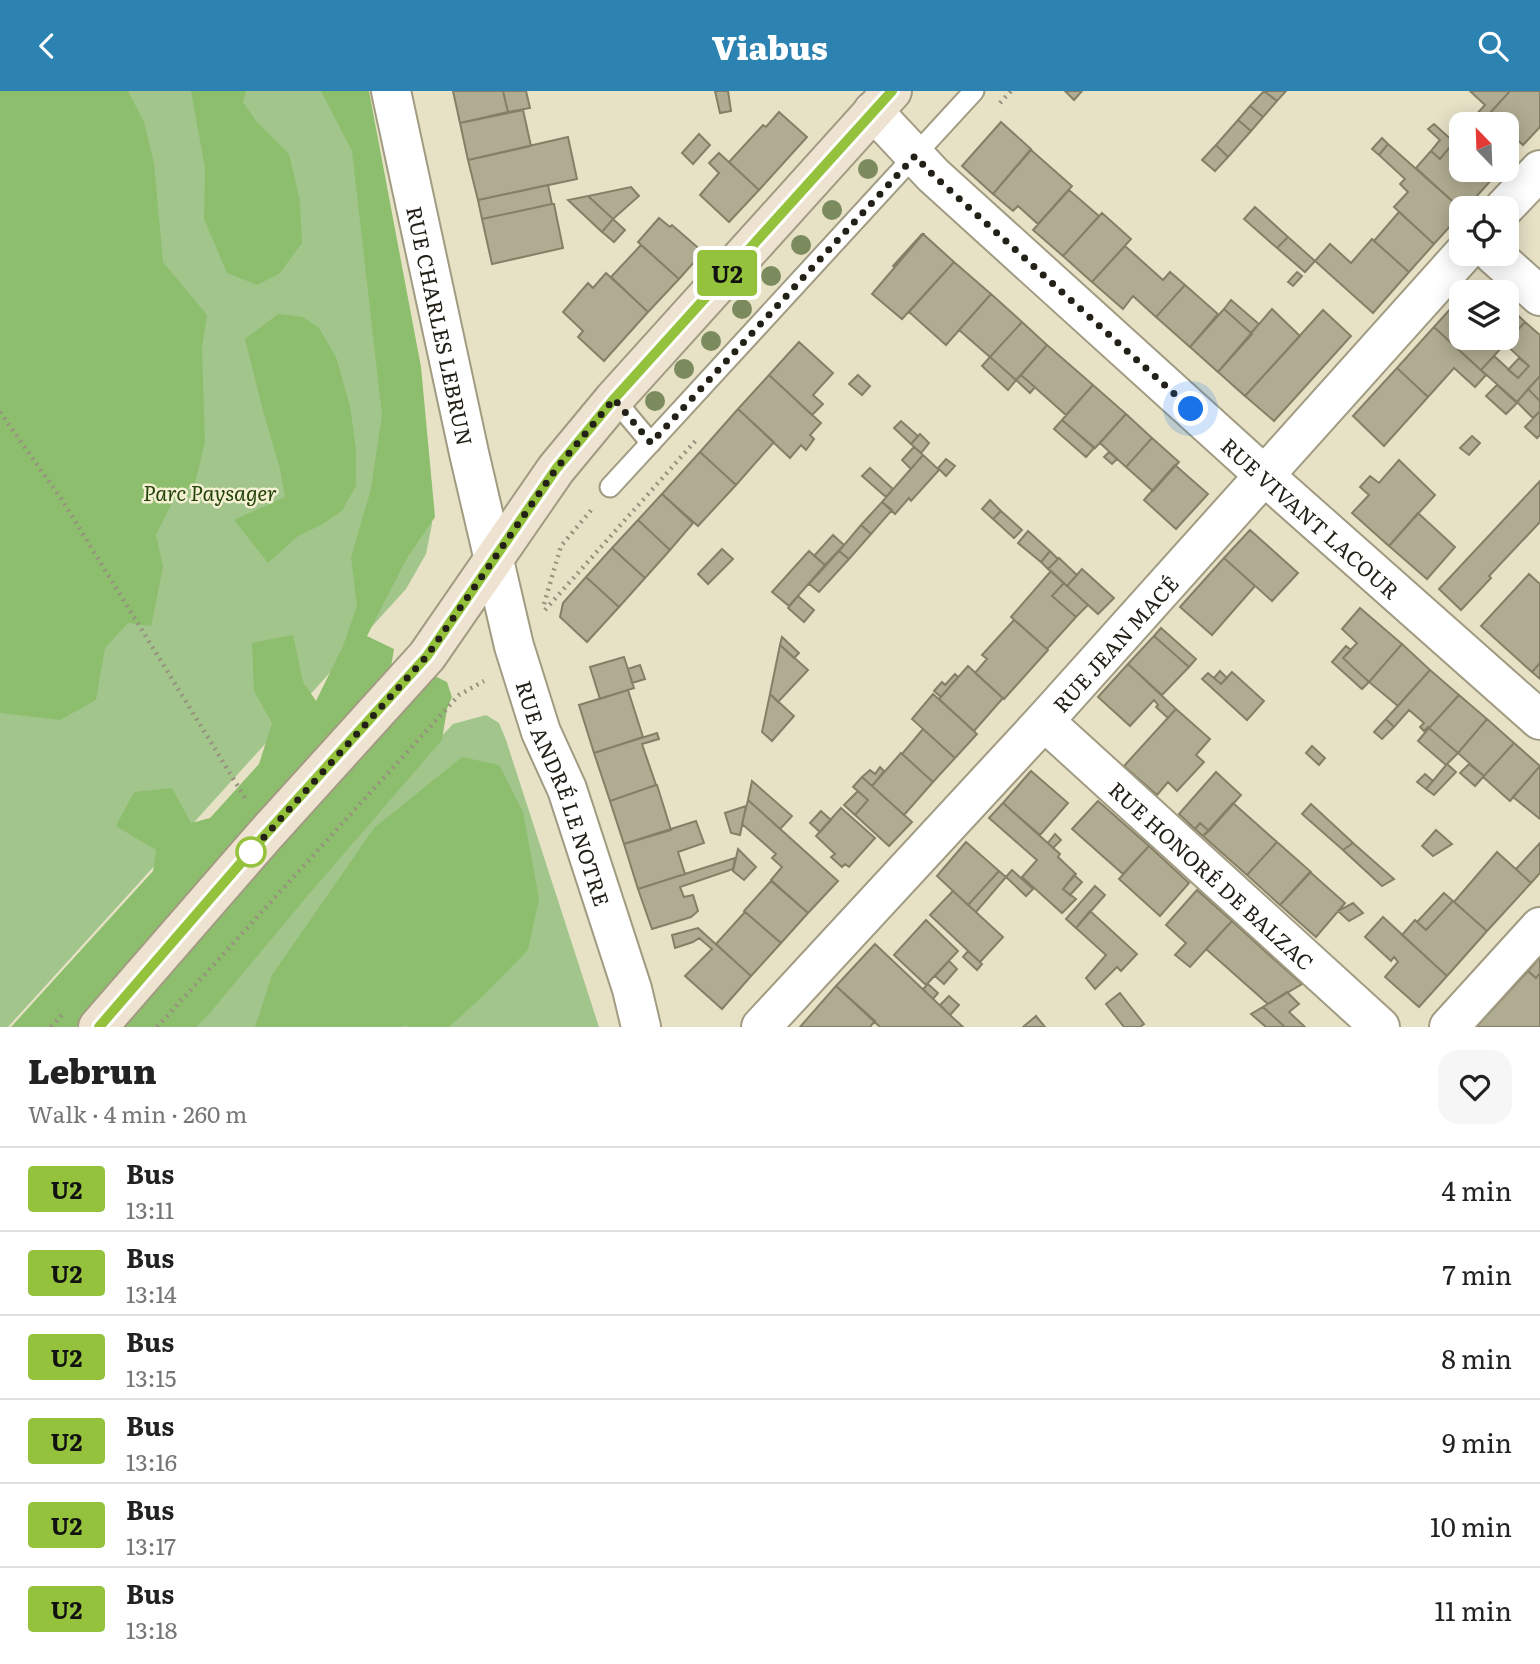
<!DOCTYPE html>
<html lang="en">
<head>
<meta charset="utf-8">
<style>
  :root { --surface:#fff; --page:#f6f6f6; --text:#222; --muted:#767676; --line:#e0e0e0; --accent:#2c83b2 }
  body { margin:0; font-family:Literata,serif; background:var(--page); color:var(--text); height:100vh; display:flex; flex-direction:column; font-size:26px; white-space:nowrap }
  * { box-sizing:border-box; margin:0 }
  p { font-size:23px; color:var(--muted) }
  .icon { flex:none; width:38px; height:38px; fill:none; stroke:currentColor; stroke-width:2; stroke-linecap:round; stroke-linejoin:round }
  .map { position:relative; height:936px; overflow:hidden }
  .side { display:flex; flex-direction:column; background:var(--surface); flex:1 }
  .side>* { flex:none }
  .badge { padding:0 14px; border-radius:5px; font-size:24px; line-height:46px }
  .needle { width:46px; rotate:337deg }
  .tools { position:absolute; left:1449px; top:21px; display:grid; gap:14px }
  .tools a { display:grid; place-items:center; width:70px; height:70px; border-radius:14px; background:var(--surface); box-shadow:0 4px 18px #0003; font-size:35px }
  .you { position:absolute; width:35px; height:35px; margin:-18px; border:5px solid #fff; border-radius:50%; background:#1a73e8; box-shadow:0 0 0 10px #1a73e833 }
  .map>.badge { position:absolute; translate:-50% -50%; box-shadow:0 0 0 4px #fff }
  .round { display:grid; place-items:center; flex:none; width:74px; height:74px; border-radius:21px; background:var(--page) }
  .overview { display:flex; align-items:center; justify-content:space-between; height:119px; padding:0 28px }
  h1 { font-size:33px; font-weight:800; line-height:52px }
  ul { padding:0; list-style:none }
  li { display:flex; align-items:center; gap:21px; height:84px; padding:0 28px; border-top:2px solid var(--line) }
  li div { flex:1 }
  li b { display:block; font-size:26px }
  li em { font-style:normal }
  li .badge { min-width:77px; font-weight:700; text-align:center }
  header { display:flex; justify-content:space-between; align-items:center; height:91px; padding:0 28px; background:var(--accent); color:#fff; font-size:32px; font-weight:800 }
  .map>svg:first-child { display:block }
  .green { fill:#a2c58c }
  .forest { fill:#8dbe6d }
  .building { fill:#b0ac91; stroke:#847f66; stroke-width:2 }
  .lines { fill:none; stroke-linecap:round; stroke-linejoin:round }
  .service-casing { stroke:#a09b81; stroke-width:23 }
  .minor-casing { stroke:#a09b81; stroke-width:42 }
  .tertiary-casing { stroke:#a09b81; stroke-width:42 }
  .secondary-casing { stroke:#a09b81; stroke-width:42 }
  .path { stroke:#96927e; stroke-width:4.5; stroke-dasharray:2 5; stroke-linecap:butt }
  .service { stroke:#fff; stroke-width:19 }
  .minor { stroke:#fff; stroke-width:38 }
  .tertiary { stroke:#fff; stroke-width:38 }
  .secondary { stroke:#eee3d1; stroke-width:38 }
  .tree { fill:#7c8b5e }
  .line-casing { stroke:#fff; stroke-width:16 }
  .line { stroke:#94c23d; stroke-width:10 }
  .walk { stroke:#232117; stroke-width:7; stroke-dasharray:0 12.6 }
  .stop-dot { fill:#fff; stroke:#94c23d; stroke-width:3.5 }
  .labels { text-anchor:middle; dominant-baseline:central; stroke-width:5; stroke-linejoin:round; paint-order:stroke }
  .street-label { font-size:21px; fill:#232117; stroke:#f4f0d3 }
  .park-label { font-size:21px; font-style:italic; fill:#244309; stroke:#f4f0d3 }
</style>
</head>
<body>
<header><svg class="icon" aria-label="back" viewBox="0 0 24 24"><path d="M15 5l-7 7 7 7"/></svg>Viabus<svg class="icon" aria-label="search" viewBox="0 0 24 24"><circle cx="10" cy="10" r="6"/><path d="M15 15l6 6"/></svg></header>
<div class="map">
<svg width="1540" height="936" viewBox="0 0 1540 936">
  <rect width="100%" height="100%" fill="#e7e2c6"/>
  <path class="green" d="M0,0H347L432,433L426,463L406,498L8,936H0Z
    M486,624L499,632L506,649L599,936H170L453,633Z"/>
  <path class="forest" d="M0,0H128L144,31L154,72L163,171L207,224L202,257L205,351L195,392L174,408L156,444L163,476L151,535L128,532L105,557L96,609L60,629L0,622Z
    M191,0H246L243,11L257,31L289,63L300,110L302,152L279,183L257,194L227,182L204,128L205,77Z
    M321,0H369L421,276L435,426L407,467L367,545L394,558L388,594L76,936H11L153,780L156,759L116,735L134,701L172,697L191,732L210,727L259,673L272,632L254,600L252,552L293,544L303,591L316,610L343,555L357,515L351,466L371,398L382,324L352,60Z
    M278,223L303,226L319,237L336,266L350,315L356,358V395L342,420L321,434L298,445L268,472L234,429L285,406L280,378L262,316L245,248Z
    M433,584L447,591L452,606L447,618L442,649L310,802L210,922L196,936H107Z
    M462,666L499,674L523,721L539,808L528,859L482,906L449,936H408L406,934L400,936H255L272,884L374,737Z"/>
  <path class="building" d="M453,0H503L508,21L460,32Z
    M503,0H526L530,17L508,21Z
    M715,0H728L731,20L720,22Z
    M1065,0H1082L1074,9Z
    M1264,0H1286L1277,10Z
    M1264,0L1277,10L1263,26L1250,15Z
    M1470,0H1510L1481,32L1474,26L1485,14Z
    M1510,0H1540V36L1523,54L1507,39V33H1500L1489,23Z
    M1250,15L1263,26L1251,40L1238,29Z
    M523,19L531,55L468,69L460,32Z
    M779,21L807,46L759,99L729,71L763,34L766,36Z
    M1238,29L1251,40L1228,66L1216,54Z
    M1001,31L1031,58L993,103L962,75Z
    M1434,33L1454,51L1440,68L1431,60L1440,49L1428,38Z
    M699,43L710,54L693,73L682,62Z
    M568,46L577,88L478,109L468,69Z
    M1382,47L1388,53L1379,64L1372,58Z
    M1454,51L1461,58V79H1484L1493,87L1466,117L1461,118L1416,77L1431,60L1440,68Z
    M1388,53L1461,118V123L1434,153L1394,116L1408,101L1400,93L1405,88L1379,64Z
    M1216,54L1228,66L1215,80L1202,69Z
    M1031,59L1072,95L1038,133L1018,115L1013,120L993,103Z
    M719,62L759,99L729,131L700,104L719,82L709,72Z
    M1484,79H1501L1493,87Z
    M548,94L552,113L482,128L478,109Z
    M631,96L639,105L613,128L588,105Z
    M1069,99L1099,125L1063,165L1033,139Z
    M588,105L613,128L602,141L568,109Z
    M552,113H554L563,157L492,173L482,128Z
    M1255,116L1288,146L1277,157L1244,128Z
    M1399,121L1434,153L1409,181L1374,150Z
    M1102,122L1131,148L1092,191L1063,165Z
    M659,127L670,136L672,134L703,161L679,188L638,151Z
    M613,128L625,139L614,151L602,141Z
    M922,143H923L894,176L893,175Z
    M923,143L954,171L902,228L872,203Z
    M1288,146L1315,170L1305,181L1277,157Z
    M1372,148L1409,181L1373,222L1315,170L1330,153L1351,172Z
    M641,154L679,188L648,221L611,186Z
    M1125,155L1163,189L1170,181L1185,194L1156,226L1133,205L1123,218L1092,191Z
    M954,171L991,203L946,254L909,221Z
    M1297,181L1302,185L1293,195L1288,191Z
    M606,182L648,221L604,270L578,246L583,240L563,221L588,192L593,197Z
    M1185,194L1218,223L1190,256L1156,226Z
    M1489,198L1492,201H1466L1468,199Z
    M991,203L1022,231L990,266L959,239Z
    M1461,206V247H1507V214L1525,231L1481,279L1434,236Z
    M1231,209L1259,233L1251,242L1224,218Z
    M1224,218L1252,243L1218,281L1190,256Z
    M1272,218L1300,245L1245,305L1218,281Z
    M1323,219L1351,245L1274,330L1245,305Z
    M1022,231L1047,254L1016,289L990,266Z
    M1525,231L1540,244V285L1517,311L1481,279L1494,265L1518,287L1529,275L1505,253Z
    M1434,236L1486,284L1475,296L1454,277L1428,306L1397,277Z
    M799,251L833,282L813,304L823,313L812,324L769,284Z
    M1047,254L1093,294L1066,324L1021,284Z
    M990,266L1016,289L1008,299L982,275Z
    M1519,267L1529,275L1518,287L1508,279Z
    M1397,277L1428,306L1384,355L1353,325Z
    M769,284L821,332L810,344L814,348L806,359L801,354L790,367L738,318Z
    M858,284L870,295L862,304L849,293Z
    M1021,284L1035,296L1030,302L1016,289Z
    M1540,285V310L1528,298Z
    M1093,294L1126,323L1095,357L1062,329Z
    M1497,294L1517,312L1506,323L1486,305Z
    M1528,298L1540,310V320L1533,327L1517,311Z
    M738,318L774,351L736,394L700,361Z
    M1540,320V344L1537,347L1525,336Z
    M1126,323L1152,347L1126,376L1100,352Z
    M1062,329L1094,357L1086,366L1054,338Z
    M901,330L918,345L911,353L894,337Z
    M920,343L929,352L921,362L911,353Z
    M1472,345L1480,352L1469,364L1460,357Z
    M1152,347L1179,371L1153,400L1126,376Z
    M914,356L923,364L911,378L902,369Z
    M700,361L736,394L698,435L662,403Z
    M1109,361L1117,368L1112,373L1104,366Z
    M923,364L939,379L911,410L909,407L895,423L882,411Z
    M946,368L955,375L946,385L938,377Z
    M1399,369L1435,404L1389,455L1352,422L1369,404L1360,396L1370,385L1379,392Z
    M1175,374L1208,403L1176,438L1144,409Z
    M870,377L893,398L886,406L862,385Z
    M1540,390V431L1489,485L1491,487L1461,519L1439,498Z
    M662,403L693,432L670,459L638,429Z
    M990,409L1001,420L993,428L982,418Z
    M882,411L892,419L871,443L861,434Z
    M1001,420L1022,439L1014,447L993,428Z
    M1418,422L1455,456L1427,488L1389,455Z
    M638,429L670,459L645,487L612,457Z
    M861,434L871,443L849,468L839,460Z
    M1250,439L1298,482L1272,510L1224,467Z
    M1028,440L1050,460L1041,471L1018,452Z
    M833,444L844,454L825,474L814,465Z
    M612,457L645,487L619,516L586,486Z
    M722,458L733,468L708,493L698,483Z
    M809,460L825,474L789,515L772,501Z
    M839,460L849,468L819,501L809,493Z
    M1050,460L1058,468L1048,478L1041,471Z
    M1059,467L1077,484L1067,495L1048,478Z
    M1224,467L1255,495L1212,544L1180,516Z
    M1082,478L1114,507L1098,523L1067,495Z
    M1051,480L1064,492L1052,505L1076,526L1047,558L1011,526Z
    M1529,483L1540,493V572L1532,581L1481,535Z
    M586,486L619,516L587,551L560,526L563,512Z
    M1064,492L1088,514L1076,526L1052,505Z
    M798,505L814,519L804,531L788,517Z
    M1360,517L1402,553L1369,591L1343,567L1357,552L1342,538Z
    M1014,529L1048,559L1004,608L975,582L987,568L982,564Z
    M1161,537L1196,568L1189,576L1154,545Z
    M1154,545L1189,576L1162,604L1128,573Z
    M782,546L799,562L794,567L780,554Z
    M1402,553L1430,579L1398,615L1369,591Z
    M780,554L808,579L778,611L770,603Z
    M1346,555L1351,559L1343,567L1369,591L1362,598L1332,571Z
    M624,566L634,597L600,608L590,576Z
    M1540,572V588L1532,581Z
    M1128,573L1176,618L1168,627L1156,616L1158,614L1154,609L1130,635L1098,606Z
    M640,574L645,588L632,592L628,578Z
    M968,575L1003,607L974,640L939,608Z
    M1430,579L1459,604L1429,637L1428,636L1424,640L1420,636L1424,632L1409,619L1394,636L1386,628Z
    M1220,580L1227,587L1221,593L1214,587Z
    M1232,581L1264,610L1247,629L1202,588L1208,582L1221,593Z
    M955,583L958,586L941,606L934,600L942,591L945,594Z
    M628,599L643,646L594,662L579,614Z
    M770,603L794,625L772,650L762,641Z
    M933,603L977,643L955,667L912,628Z
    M1459,604L1487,628L1458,662L1429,637Z
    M1176,618L1210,648L1196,664L1204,671L1177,700L1168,691L1157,704L1124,675Z
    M1386,628L1394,636L1382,648L1374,641Z
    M1487,628L1514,652L1484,685L1458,662Z
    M1429,637L1458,662L1446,674L1418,650Z
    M923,638L955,667L933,691L902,663Z
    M657,642L659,648L642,653L656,694L610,710L594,662Z
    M1514,652L1540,675L1510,710L1483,686Z
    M1312,655L1325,667L1319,674L1306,662Z
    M901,662L933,691L904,724L872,695Z
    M1447,673L1456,681L1434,704L1426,698Z
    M1469,673L1484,685L1475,695L1460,682Z
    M1540,675V728L1513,706Z
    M880,676L884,680L872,695L862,686L870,679L875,683Z
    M1031,680L1068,712L1040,744L1003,712Z
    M1216,681L1241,704L1209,740L1200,732L1195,738L1179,723Z
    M1425,683L1433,690L1426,698L1417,691Z
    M862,686L912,731L889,755L855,724L868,709L853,696Z
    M752,690L792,725L780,738L748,709Z
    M656,694H657L671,739L624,753L610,710Z
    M858,700L868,709L855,724L844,714Z
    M748,709L838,790L808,822L771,789L782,776L772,767L776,763L742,733Z
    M1098,710L1149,755L1123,783L1072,738Z
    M1003,712L1060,763L1058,766L1076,783L1063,798L1076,808L1062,822L1022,786L1037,769L989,727Z
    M1233,712L1277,751L1247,784L1203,745Z
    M1311,713L1338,738L1353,752L1343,759L1302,723Z
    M746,715L740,744L731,742L725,722Z
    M841,717L875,747L849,776L845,773L842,776L831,766L835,763L816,745Z
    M821,720L831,729L820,741L810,732Z
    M696,730L704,752L678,761L685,783L638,798L624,753Z
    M1200,732L1209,740L1203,745L1195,738Z
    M1436,739L1452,753L1433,765L1422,755Z
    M1055,743L1061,749L1053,757L1048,752Z
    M966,751L999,780L968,814L937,785Z
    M1277,751L1311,781L1280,814L1247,784Z
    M1353,752L1394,788L1382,795L1343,759Z
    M1540,752V782L1531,792L1516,778Z
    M1149,755L1189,792L1160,825L1119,788Z
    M738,758L756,776L744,789L733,780Z
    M1497,761L1531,792L1487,840L1454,811Z
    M735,767L733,778L680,796L684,806L693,804L698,820L691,826L652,838L638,798Z
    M1012,779L1033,798L1026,805L1006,786Z
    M999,780L1006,786L976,821L968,814Z
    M1310,781L1345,812L1316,846L1280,814Z
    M1074,784L1082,791L1070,804L1063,798Z
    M771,790L808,822L781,852L744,820Z
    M1095,795L1105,804L1076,837L1066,828Z
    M1197,799L1232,830L1190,876L1175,864L1186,852L1166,834Z
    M953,800L1003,846L980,871L930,824Z
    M1444,802L1453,810L1426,839L1417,831Z
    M1453,810L1487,840L1447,885L1402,844L1415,829L1426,839Z
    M1353,812L1363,822L1349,830L1338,820Z
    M1090,820L1137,863L1121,880L1117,876L1095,898L1086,887L1106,864L1076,837Z
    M745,821L781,852L751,885L716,853Z
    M1383,826L1447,885L1419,916L1385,886L1398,871L1394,866L1391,870L1365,846Z
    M926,829L958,860L926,894L894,864Z
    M1232,830L1267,862L1302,893L1268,913L1206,858Z
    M698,837L751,885L722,918L685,885L712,858L699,847L693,851L675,857L672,844Z
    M875,853L950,924L963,936H880L836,895Z
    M968,860L982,873L977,879L963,866Z
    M1540,866V882L1536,887L1528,880Z
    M949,870L957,878L944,893L935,885Z
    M1528,880L1536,887L1540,882V936H1476Z
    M928,893L938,902L933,908L923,898Z
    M836,895L875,930L870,936H800Z
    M1287,901L1299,913L1289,921L1305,936H1285L1263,916Z
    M1120,902L1144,933L1140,936H1124L1106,913Z
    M949,905L959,914L950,924L940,914Z
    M1263,916L1285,936H1266L1251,923Z
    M1036,925L1045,936H1023Z"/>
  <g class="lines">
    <g class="service-casing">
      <path id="service" d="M614,308L651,352
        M610,396L974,0"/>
    </g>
    <g class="minor-casing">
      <g id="minor">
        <path id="s1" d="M873,20L933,84L1275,394L1540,629"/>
        <path d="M1504,117L1540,79"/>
        <path d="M1493,163L1540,205"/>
        <path id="s2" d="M1044,630L1380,936"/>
        <path id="s3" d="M761,936L1044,630L1463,163"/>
        <path d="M1449,936L1540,836"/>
      </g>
    </g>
    <g class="tertiary-casing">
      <g id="tertiary">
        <path id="s4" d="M391,0L469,362L514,555L541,641L567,698L632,898L641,936"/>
      </g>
    </g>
    <g class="secondary-casing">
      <path id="secondary" d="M98,936L265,744L427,565L556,378L614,308L892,0"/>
    </g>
    <path class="path" d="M1000,12L1011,0
      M0,321L62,409L247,710
      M544,513L561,455L593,417
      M545,519L698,347
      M51,936L62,924
      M157,936L459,604L484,590"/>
    <use href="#service" class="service"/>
    <use href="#minor" class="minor"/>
    <use href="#tertiary" class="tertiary"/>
    <use href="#secondary" class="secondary"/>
  </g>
  <g class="tree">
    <circle cx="868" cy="78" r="10"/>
    <circle cx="832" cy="119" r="10"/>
    <circle cx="801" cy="154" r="10"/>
    <circle cx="771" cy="185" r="10"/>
    <circle cx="742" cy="218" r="10"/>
    <circle cx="711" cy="250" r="10"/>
    <circle cx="684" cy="278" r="10"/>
    <circle cx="655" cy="310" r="10"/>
  </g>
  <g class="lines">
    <g class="line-casing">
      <path id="line" d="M99,936L265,744L427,565L556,378L614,308L892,0"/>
    </g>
    <use href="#line" class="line"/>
    <path class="walk" d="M251,761L249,763L427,565L556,378L614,308L651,352L915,65L933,84L1191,318"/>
  </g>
  <circle class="stop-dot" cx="251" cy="761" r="14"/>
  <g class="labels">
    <g class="street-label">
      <text stroke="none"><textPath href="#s4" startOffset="240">RUE CHARLES LEBRUN</textPath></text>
      <text stroke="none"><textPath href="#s1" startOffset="598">RUE VIVANT LACOUR</textPath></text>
      <text stroke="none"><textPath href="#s3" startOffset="522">RUE JEAN MACÉ</textPath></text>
      <text stroke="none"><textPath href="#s4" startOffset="724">RUE ANDRÉ LE NOTRE</textPath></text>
      <text stroke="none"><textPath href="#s2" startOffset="228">RUE HONORÉ DE BALZAC</textPath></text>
    </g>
    <g class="park-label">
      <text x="210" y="400">Parc Paysager</text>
    </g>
  </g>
</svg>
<div class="tools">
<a><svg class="needle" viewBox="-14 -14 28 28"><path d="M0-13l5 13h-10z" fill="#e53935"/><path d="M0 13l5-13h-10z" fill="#767676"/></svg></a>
<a><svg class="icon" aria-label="locate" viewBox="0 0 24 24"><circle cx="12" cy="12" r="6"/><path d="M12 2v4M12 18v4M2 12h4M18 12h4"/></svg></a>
<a><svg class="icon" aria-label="layers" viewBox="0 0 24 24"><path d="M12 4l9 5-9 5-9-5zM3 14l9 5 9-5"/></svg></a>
</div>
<div class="you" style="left:1191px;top:318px"></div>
<b class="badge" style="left:727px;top:182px;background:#94c23d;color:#111">U2</b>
</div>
<section class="side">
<div class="overview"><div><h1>Lebrun</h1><p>Walk · 4 min · 260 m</p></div><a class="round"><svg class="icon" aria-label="heart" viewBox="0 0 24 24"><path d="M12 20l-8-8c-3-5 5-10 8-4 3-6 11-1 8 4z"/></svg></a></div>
<ul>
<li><span class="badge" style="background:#94c23d;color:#111">U2</span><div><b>Bus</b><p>13:11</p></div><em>4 min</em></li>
<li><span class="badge" style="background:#94c23d;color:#111">U2</span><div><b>Bus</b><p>13:14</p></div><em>7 min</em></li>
<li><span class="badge" style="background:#94c23d;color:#111">U2</span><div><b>Bus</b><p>13:15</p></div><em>8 min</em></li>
<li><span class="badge" style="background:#94c23d;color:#111">U2</span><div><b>Bus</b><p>13:16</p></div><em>9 min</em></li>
<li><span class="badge" style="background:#94c23d;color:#111">U2</span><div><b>Bus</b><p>13:17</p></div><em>10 min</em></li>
<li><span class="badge" style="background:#94c23d;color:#111">U2</span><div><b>Bus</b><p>13:18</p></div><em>11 min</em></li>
</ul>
</section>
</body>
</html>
